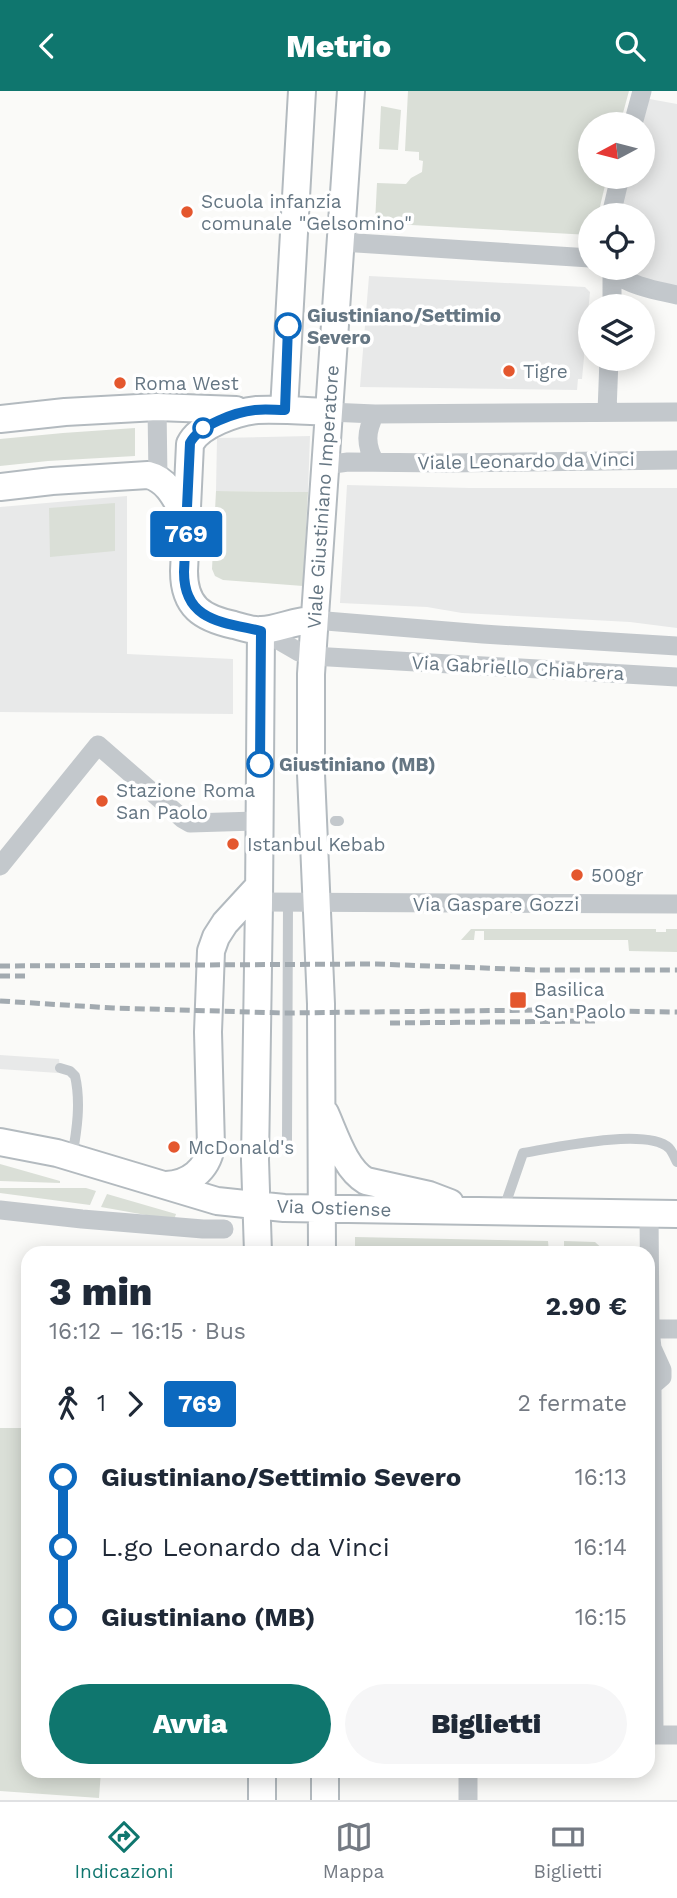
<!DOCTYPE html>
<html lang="it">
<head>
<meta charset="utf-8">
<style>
  :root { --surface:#fff; --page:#f6f6f7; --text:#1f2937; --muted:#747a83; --line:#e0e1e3; --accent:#0f766e }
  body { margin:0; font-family:"Work Sans",sans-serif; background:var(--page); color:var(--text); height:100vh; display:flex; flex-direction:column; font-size:26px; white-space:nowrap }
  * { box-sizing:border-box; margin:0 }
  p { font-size:23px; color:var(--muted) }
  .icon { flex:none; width:38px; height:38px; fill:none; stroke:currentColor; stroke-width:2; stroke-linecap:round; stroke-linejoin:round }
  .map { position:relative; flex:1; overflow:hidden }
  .drawer { position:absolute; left:21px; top:1155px; width:634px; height:532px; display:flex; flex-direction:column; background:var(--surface); border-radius:21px; box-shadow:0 4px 18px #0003 }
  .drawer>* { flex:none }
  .badge { padding:0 14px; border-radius:5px; font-size:24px; line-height:46px }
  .needle { width:46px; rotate:263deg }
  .fabs { position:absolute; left:578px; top:21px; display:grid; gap:14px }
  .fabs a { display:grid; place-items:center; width:77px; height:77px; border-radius:50%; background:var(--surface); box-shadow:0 4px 18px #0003; font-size:35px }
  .map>.badge { position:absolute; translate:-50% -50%; box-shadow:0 0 0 4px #fff }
  .legs { display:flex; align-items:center; gap:10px; height:77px; padding:0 28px; font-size:23px }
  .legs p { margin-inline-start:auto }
  .headline { display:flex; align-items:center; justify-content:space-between; height:119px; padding:0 28px }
  h1 { font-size:38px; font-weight:800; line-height:52px }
  .action { display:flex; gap:14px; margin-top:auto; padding:14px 28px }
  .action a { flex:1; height:80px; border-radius:42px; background:var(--accent); color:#fff; font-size:28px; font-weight:800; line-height:80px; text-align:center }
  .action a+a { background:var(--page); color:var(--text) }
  ul { padding:0 28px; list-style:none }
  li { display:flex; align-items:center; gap:24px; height:70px; font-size:26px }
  li i { display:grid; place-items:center; width:10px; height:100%; margin:0 9px; background:currentColor }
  li i::after { content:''; width:18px; height:18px; margin:-9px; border:5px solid; border-radius:50%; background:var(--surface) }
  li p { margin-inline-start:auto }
  li:first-child i { background:linear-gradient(#0000 50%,currentColor 0) }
  li:last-child i { background:linear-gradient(currentColor 50%,#0000 0) }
  header { display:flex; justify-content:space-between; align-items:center; height:91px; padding:0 28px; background:var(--accent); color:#fff; font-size:32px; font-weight:800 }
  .tabs { display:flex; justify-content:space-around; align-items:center; height:98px; border-top:2px solid var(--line); background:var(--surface); font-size:19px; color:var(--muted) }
  .tabs a { display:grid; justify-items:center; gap:4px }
  .tabs .selected { color:var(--accent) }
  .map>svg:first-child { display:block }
  .built { fill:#e8e9e9 }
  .green { fill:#dadfd7 }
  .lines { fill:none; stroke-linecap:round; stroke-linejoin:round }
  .secondary-casing { stroke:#b3babf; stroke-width:30 }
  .lane { stroke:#c3c8cc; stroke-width:10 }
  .street { stroke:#c3c8cc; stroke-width:19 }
  .secondary { stroke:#fff; stroke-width:26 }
  .rail { stroke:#a2aab0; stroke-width:5; stroke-dasharray:10 5; stroke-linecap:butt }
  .line-1-casing { stroke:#fff; stroke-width:16 }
  .line-1 { stroke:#0c69bf; stroke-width:10 }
  .poi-dot { fill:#e4572e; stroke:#fff; stroke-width:2.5 }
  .stop-1-dot { fill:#fff; stroke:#0c69bf; stroke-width:3.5 }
  .labels { text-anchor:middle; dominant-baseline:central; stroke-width:7; stroke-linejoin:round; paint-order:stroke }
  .poi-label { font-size:19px; fill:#657683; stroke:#fff; text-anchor:start }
  .stop-label { font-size:19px; font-weight:bold; fill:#657683; stroke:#fff; text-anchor:start }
  .street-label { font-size:19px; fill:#657683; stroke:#fff }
</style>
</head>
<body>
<header><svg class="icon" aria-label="back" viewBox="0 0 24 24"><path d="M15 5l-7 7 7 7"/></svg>Metrio<svg class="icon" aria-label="search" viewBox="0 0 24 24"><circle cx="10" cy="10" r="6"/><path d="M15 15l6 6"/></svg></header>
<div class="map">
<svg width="677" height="1709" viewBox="0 0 677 1709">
  <rect width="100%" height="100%" fill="#fafaf8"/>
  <path class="built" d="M644,7L677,13V195L641,187L628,177H642V124H617L626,86H642Z
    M369,185L585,196L590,201L582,288H578L577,299L360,296Z
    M310,345L308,401L216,400L217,347Z
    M347,394L470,397H677V537L630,531L462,522L427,516L340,512Z
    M127,405V563L233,568V623L0,621V416Z
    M0,964L59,968L60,977L58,982L0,978Z"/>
  <path class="green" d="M408,0H629L620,33H590V86H607L598,124H590V144L375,132L377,92L406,93L411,87L422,81L423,70L419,69V61L405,60Z
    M381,15L401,19L398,59L379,58Z
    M135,337V365L48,370L0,375V348L63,342Z
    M216,400L308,401L303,495L223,489L215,485L212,478Z
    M115,412V460L50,466L49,417Z
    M471,838H656V841H666V838H677V861L629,860L628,849H484V840H475L474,849H461Z
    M0,1073L60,1090V1092L0,1090Z
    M0,1097H86L96,1100L90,1114L0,1102Z
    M107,1103L176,1123L174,1129L101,1116Z
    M355,1146L548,1150L549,1162L564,1161V1150L595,1151L607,1162H355Z
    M0,1337H28V1680H101L99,1707L0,1700Z"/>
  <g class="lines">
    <g class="secondary-casing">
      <path id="secondary" d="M284,319L302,0
        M0,328L65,321L157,316L236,319
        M0,396L52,390L148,384C169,389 177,411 187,428
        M314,529C295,529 277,539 261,539C252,540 242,536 234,534C202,527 184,516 184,480L190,353C199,334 237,321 257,319C281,318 305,320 329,321
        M325,1022C335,1044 345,1078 366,1090L429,1104L450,1112
        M0,1051L57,1062L217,1110L284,1117L677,1123
        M166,1094C189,1093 207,1079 211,1056L208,941L211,860L216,846L225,832L259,795
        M258,1162L255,1069L259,811L261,539
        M322,1162L321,913L311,683V583L351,0
        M262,1680V1709
        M325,1680V1709"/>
    </g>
    <path class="lane" d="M335,730H339
      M60,977L70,980L75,985C81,1011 77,1039 72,1066
      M257,1067L287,1050L288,812
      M504,1117L523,1062C553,1057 646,1036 669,1057C672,1060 675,1067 677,1071"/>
    <path class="street" d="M633,33L642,0
      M611,124L620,86
      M341,151L590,167
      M611,177L612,181V215
      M612,181C631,195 655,199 677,204
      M157,316L158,387
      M329,321L375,323L677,321
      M607,321L609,268
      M375,371C365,354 366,340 375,323
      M326,374L348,371L447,372L677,369
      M314,529L483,543L677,555
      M261,539L299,561L312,565L677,586
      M0,775L98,654L183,728L190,732L260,730
      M259,811L677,813
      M0,1119L82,1128L203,1138H224
      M648,1240L650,1238L649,1123
      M648,1292H655L662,1286V1279L652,1257L650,1238H677
      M652,1293L654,1644
      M648,1644H677
      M468,1680V1709"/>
    <use href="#secondary" class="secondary"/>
    <path class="rail" d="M0,875L376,873L538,879H677
      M0,885H30
      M0,910L113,917L284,922L542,919L677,921
      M390,932L597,930"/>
  </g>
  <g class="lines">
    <g class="line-1-casing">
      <path id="line-1" d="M260,673L261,540C222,531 184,530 184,481L190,352C199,334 236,321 255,319C265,318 275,319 285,319L288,235"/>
    </g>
    <use href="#line-1" class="line-1"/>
  </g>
  <g class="poi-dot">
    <circle cx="187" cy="121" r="7"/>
    <circle cx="509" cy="280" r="7"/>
    <circle cx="120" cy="292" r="7"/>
    <circle cx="102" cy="710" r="7"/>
    <circle cx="233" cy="753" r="7"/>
    <circle cx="577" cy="784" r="7"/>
    <rect x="509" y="900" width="18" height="18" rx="3.5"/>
    <circle cx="174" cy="1056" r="7"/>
  </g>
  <g class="stop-1-dot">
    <circle cx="288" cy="235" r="12"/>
    <circle cx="203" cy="337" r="9"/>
    <circle cx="260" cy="673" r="12"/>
  </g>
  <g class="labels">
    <g class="poi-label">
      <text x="201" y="110">Scuola infanzia<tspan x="201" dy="22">comunale "Gelsomino"</tspan></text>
      <text x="523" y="280">Tigre</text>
      <text x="134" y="292">Roma West</text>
      <text x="116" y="699">Stazione Roma<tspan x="116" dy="22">San Paolo</tspan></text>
      <text x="247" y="753">Istanbul Kebab</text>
      <text x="591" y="784">500gr</text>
      <text x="534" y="898">Basilica<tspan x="534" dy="22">San Paolo</tspan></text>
      <text x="188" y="1056">McDonald's</text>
    </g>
    <g class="stop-label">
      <text x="307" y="224">Giustiniano/Settimio<tspan x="307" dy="22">Severo</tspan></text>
      <text x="279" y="673">Giustiniano (MB)</text>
    </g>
    <g class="street-label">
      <text transform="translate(526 370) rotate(-1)">Viale Leonardo da Vinci</text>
      <text transform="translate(323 406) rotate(-86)">Viale Giustiniano Imperatore</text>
      <text transform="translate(518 577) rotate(3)">Via Gabriello Chiabrera</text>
      <text x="496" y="813">Via Gaspare Gozzi</text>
      <text transform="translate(334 1117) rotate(2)">Via Ostiense</text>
    </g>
  </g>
</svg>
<div class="fabs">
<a><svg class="needle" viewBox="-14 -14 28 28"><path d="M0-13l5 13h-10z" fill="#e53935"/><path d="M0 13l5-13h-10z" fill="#747a83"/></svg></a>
<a><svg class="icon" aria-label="locate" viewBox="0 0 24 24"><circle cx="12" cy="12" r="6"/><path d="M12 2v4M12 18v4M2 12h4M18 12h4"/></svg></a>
<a><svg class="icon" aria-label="layers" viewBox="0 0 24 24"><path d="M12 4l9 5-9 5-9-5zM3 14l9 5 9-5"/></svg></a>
</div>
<b class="badge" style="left:186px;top:443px;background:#0c69bf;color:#fff">769</b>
<section class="drawer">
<div class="headline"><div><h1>3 min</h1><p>16:12 – 16:15 · Bus</p></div><b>2.90 €</b></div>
<div class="legs"><svg class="icon" aria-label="walk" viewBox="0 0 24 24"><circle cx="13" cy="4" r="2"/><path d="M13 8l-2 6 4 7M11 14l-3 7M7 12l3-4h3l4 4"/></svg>1<svg class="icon" aria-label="forward" viewBox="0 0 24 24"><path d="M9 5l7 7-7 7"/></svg><b class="badge" style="background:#0c69bf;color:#fff">769</b><p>2 fermate</p></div>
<ul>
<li><i style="color:#0c69bf"></i><b>Giustiniano/Settimio Severo</b><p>16:13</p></li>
<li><i style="color:#0c69bf"></i><span>L.go Leonardo da Vinci</span><p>16:14</p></li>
<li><i style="color:#0c69bf"></i><b>Giustiniano (MB)</b><p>16:15</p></li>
</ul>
<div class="action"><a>Avvia</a><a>Biglietti</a></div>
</section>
</div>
<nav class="tabs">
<a class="selected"><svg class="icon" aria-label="directions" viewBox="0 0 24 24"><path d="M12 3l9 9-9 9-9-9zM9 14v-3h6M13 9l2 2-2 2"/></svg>Indicazioni</a>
<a><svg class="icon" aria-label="map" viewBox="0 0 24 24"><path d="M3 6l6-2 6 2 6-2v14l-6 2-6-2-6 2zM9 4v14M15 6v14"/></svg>Mappa</a>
<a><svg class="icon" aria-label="tickets" viewBox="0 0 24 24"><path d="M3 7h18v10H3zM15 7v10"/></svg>Biglietti</a>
</nav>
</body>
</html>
